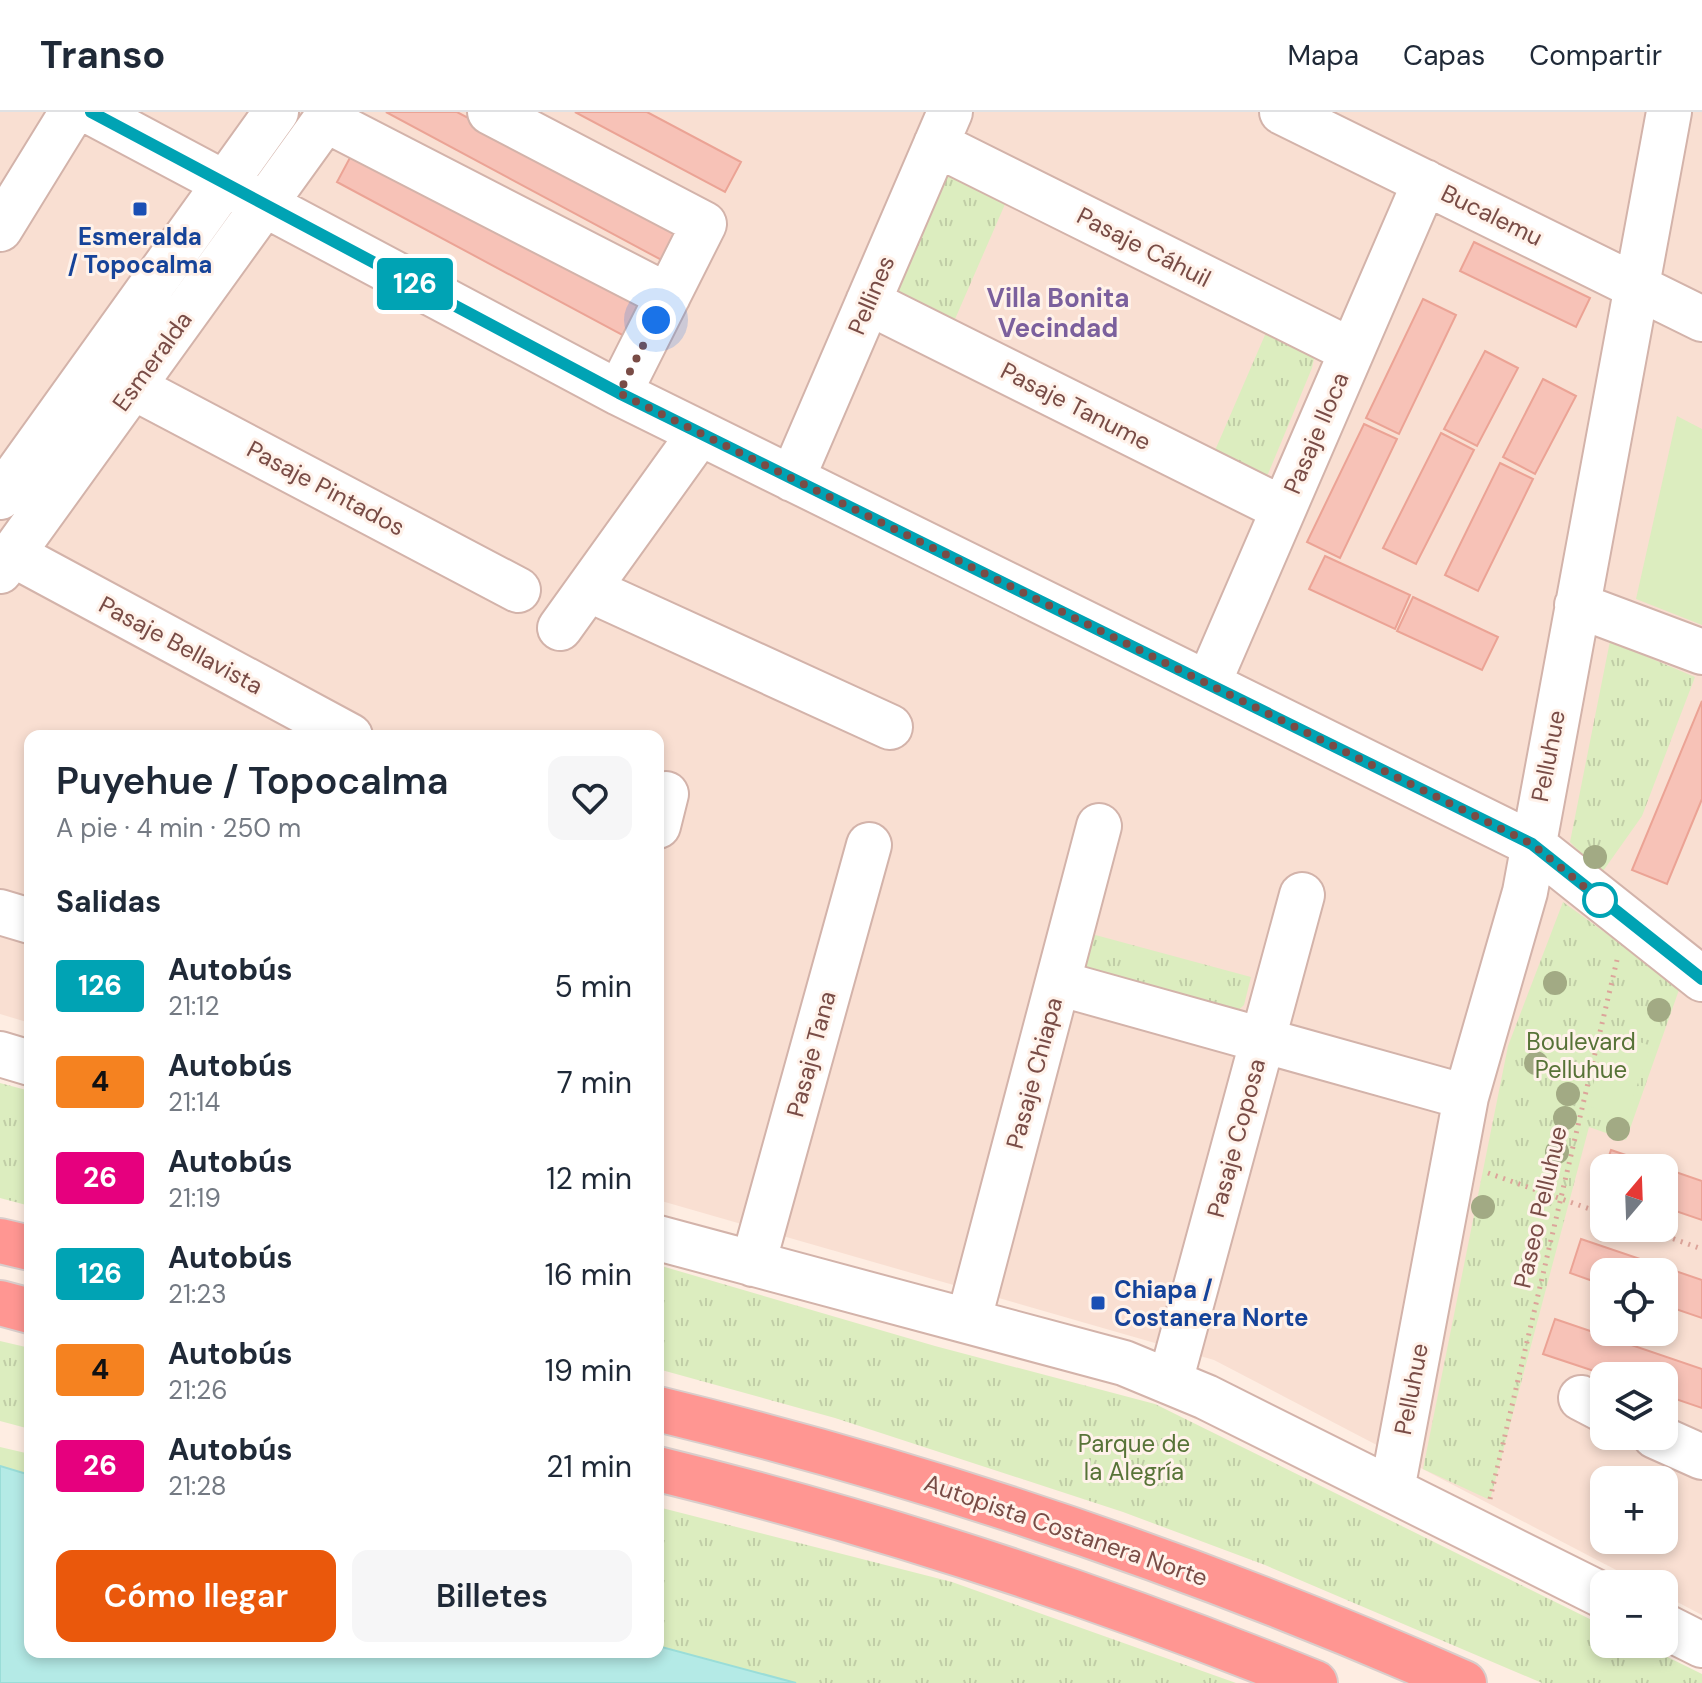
<!DOCTYPE html>
<html lang="es">
<head>
<meta charset="utf-8">
<style>
  :root { --surface:#fff; --page:#f6f6f7; --text:#1f2937; --muted:#747a83; --line:#e0e1e3; --accent:#ea580c }
  body { margin:0; font-family:"DM Sans",sans-serif; background:var(--page); color:var(--text); height:100vh; display:flex; flex-direction:column; font-size:30px; white-space:nowrap }
  * { box-sizing:border-box; margin:0 }
  p { font-size:26px; color:var(--muted) }
  .icon { flex:none; width:44px; height:44px; fill:none; stroke:currentColor; stroke-width:2; stroke-linecap:round; stroke-linejoin:round }
  .map { position:relative; flex:1; overflow:hidden }
  .details { position:absolute; left:24px; top:618px; width:640px; height:928px; display:flex; flex-direction:column; background:var(--surface); border-radius:16px; box-shadow:0 4px 12px #0003 }
  .details>* { flex:none }
  .badge { padding:0 16px; border-radius:6px; font-size:28px; line-height:52px }
  .needle { width:52px; rotate:19deg }
  .controls { position:absolute; left:1590px; top:1042px; display:grid; gap:16px }
  .controls a { display:grid; place-items:center; width:88px; height:88px; border-radius:16px; background:var(--surface); box-shadow:0 4px 12px #0003; font-size:40px }
  .you { position:absolute; width:40px; height:40px; margin:-20px; border:6px solid #fff; border-radius:50%; background:#1a73e8; box-shadow:0 0 0 12px #1a73e833 }
  .map>.badge { position:absolute; translate:-50% -50%; box-shadow:0 0 0 4px #fff }
  h2 { padding:0 32px; font-size:30px; line-height:72px }
  .round { display:grid; place-items:center; flex:none; width:84px; height:84px; border-radius:16px; background:var(--page) }
  .summary { display:flex; align-items:center; justify-content:space-between; height:136px; padding:0 32px }
  h1 { font-size:38px; font-weight:600; line-height:60px }
  .action { display:flex; gap:16px; margin-top:auto; padding:16px 32px }
  .action a { flex:1; height:92px; border-radius:16px; background:var(--accent); color:#fff; font-size:32px; font-weight:600; line-height:92px; text-align:center }
  .action a+a { background:var(--page); color:var(--text) }
  ul { padding:0; list-style:none }
  li { display:flex; align-items:center; gap:24px; height:96px; padding:0 32px }
  li div { flex:1 }
  li b { display:block; font-size:30px }
  li em { font-style:normal }
  li .badge { min-width:88px; font-weight:700; text-align:center }
  header { display:flex; align-items:center; gap:48px; box-sizing:border-box; height:112px; padding:0 40px; background:var(--surface); border-bottom:2px solid var(--line) }
  header strong { font-size:38px }
  nav { display:flex; gap:44px; margin-inline-start:auto; font-size:28px }
  .map>svg:first-child { display:block }
  .residential { fill:#f9dfd2; fill-rule:evenodd }
  .grass { fill:url(#grass-tufts) }
  .pitch { fill:#dcedbf }
  .water { fill:#b4eae6; stroke:#9addd8; stroke-width:2 }
  .building { fill:#f7c2b7; stroke:#eba395; stroke-width:2 }
  .lines { fill:none; stroke-linecap:round; stroke-linejoin:round }
  .minor-casing { stroke:#d3b3aa; stroke-width:48 }
  .highway-casing { stroke:#d9cdcb; stroke-width:48 }
  .path { stroke:#dca49a; stroke-width:5; stroke-dasharray:2 6; stroke-linecap:butt }
  .minor { stroke:#fff; stroke-width:44 }
  .highway { stroke:#ff9692; stroke-width:44 }
  .tree { fill:#a2aa84 }
  .line-casing { stroke:#fff; stroke-width:18 }
  .line { stroke:#00a3b4; stroke-width:12 }
  .walk { stroke:#794c46; stroke-width:8; stroke-dasharray:0 14.4 }
  .transit-dot { fill:#1a4fb4; stroke:#fff2ea; stroke-width:3 }
  .stop-dot { fill:#fff; stroke:#00a3b4; stroke-width:4 }
  .labels { text-anchor:middle; dominant-baseline:central; stroke-width:6; stroke-linejoin:round; paint-order:stroke }
  .street-label { font-size:24px; fill:#794c46; stroke:#fff2ea }
  .transit-label { font-size:24px; font-weight:bold; fill:#164399; stroke:#fff2ea }
  .park-label { font-size:24px; fill:#577337; stroke:#fff2ea }
  .neighbourhood-label { font-size:26px; font-weight:bold; fill:#7b609d; stroke:#fff2ea }
</style>
</head>
<body>
<header>
<strong>Transo</strong>
<nav><a>Mapa</a><a>Capas</a><a>Compartir</a></nav>
</header>
<div class="map">
<svg width="1702" height="1571" viewBox="0 0 1702 1571">
  <defs>
    <pattern id="grass-tufts" width="24" height="20" patternUnits="userSpaceOnUse" patternTransform="scale(2)"><rect width="24" height="20" fill="#dcedbf"/><path d="M3 7l-1-3M5 7V3M7 7l1-3M15 17l-1-3M17 17v-4M19 17l1-3" fill="none" stroke="#c0cda6"/></pattern>
  </defs>
  <rect width="100%" height="100%" fill="#feede2"/>
  <path class="residential" d="M0,0H1702V1503L1664,1483V1472H1643L1214,1248L658,1088V624H30V911L0,902ZM1604,1056H1664V1116H1604ZM1604,1160H1664V1220H1604ZM1604,1264H1664V1324H1604ZM1604,1368H1664V1428H1604Z"/>
  <path class="grass" d="M952,59L1009,83L952,214L898,184C898,151 926,81 952,59Z
    M1268,216L1316,238L1312,256L1268,362L1256,369L1213,343Z
    M1610,529L1695,565L1642,704L1601,762L1570,730Z
    M1563,790L1680,875L1626,1028L1589,1015L1490,1388L1423,1357L1508,934Z
    M1088,821L1251,865L1244,893L1231,905L1079,857Z
    M0,971L30,979V1094L0,1086Z
    M658,1153L935,1234L1155,1292L1604,1514V1532H1641L1702,1562V1571H1542L1265,1453L1123,1400L835,1306L658,1257Z
    M0,1229L30,1236V1317L0,1309Z
    M0,1335L30,1342V1540H658V1395L952,1470L1236,1571H0Z"/>
  <path class="pitch" d="M1677,304L1702,317V513L1636,487Z
    M1611,920L1651,934L1625,1007L1586,993Z"/>
  <path class="water" d="M0,1354L30,1363V1540H658V1534L796,1571H0Z"/>
  <path class="building" d="M386,0H457L686,122L669,152Z
    M575,0H647L741,50L725,80Z
    M353,40L642,195L626,225L337,70Z
    M1474,130L1590,186L1576,215L1460,159Z
    M1423,187L1456,203L1399,322L1366,306Z
    M1485,239L1518,256L1477,334L1444,317Z
    M1543,267L1576,284L1535,362L1503,345Z
    M1364,312L1397,327L1340,446L1307,430Z
    M1441,321L1474,338L1416,452L1383,436Z
    M1500,351L1533,367L1478,479L1445,463Z
    M1325,444L1410,483L1395,517L1309,477Z
    M1413,485L1498,525L1482,558L1397,519Z
    M1702,589V687L1667,772L1632,758Z
    M1611,1038L1664,1056H1605Z
    M1664,1056L1702,1069V1108L1664,1095Z
    M1581,1127L1702,1168V1206L1664,1193V1160H1604V1173L1570,1161Z
    M1555,1207L1702,1257V1296L1664,1283V1264H1609L1543,1242Z"/>
  <g class="lines">
    <g class="minor-casing">
      <path id="minor" d="M91,0L619,281L1532,732L1702,867
        M490,0L704,112L619,281
        M1282,0L1702,207
        M326,8L668,184
        M936,32L1352,239
        M0,117L72,0
        M868,190L1283,397
        M133,275L518,478
        M792,367L950,0
        M0,385L276,0
        M12,442L350,624
        M0,459L331,0
        M588,477L890,615
        M1577,493L1702,540
        M560,516L700,321
        M1208,572L1425,70
        M658,714L666,682
        M0,800L30,809
        M1058,871L1466,985
        M0,942L30,951
        M658,1126L1124,1251L1206,1285L1604,1484
        M753,1152L869,733
        M969,1207L1099,714
        M1170,1270L1302,783
        M1581,1286L1604,1298
        M1655,1324L1702,1345
        M1392,1378L1466,985L1525,780L1669,0
        M1664,1514L1702,1533"/>
    </g>
    <g class="highway-casing">
      <path id="highway" d="M0,1129L30,1136
        M0,1191L30,1199
        M658,1297C934,1364 1204,1456 1464,1571
        M658,1357C882,1412 1101,1484 1315,1571"/>
    </g>
    <path class="path" d="M1488,1061L1604,1102
      M1643,1116L1702,1137
      M1490,1387L1617,848"/>
    <use href="#minor" class="minor"/>
    <use href="#highway" class="highway"/>
  </g>
  <g class="tree">
    <circle cx="1595" cy="745" r="12"/>
    <circle cx="1555" cy="871" r="12"/>
    <circle cx="1659" cy="898" r="12"/>
    <circle cx="1536" cy="951" r="12"/>
    <circle cx="1568" cy="982" r="12"/>
    <circle cx="1565" cy="1006" r="12"/>
    <circle cx="1618" cy="1017" r="12"/>
    <circle cx="1557" cy="1040" r="12"/>
    <circle cx="1483" cy="1095" r="12"/>
  </g>
  <g class="lines">
    <g class="line-casing">
      <path id="line" d="M91,0L619,281L1532,732L1702,867"/>
    </g>
    <use href="#line" class="line"/>
    <path class="walk" d="M656,208L619,281L1532,732L1603,790L1600,788"/>
  </g>
  <g class="transit-dot">
    <rect x="132" y="89" width="16" height="16" rx="4"/>
    <rect x="1090" y="1183" width="16" height="16" rx="4"/>
  </g>
  <circle class="stop-dot" cx="1600" cy="788" r="16"/>
  <g class="labels">
    <g class="street-label">
      <text transform="translate(1492 103) rotate(26)">Bucalemu</text>
      <text transform="translate(1144 135) rotate(27)">Pasaje Cáhuil</text>
      <text transform="translate(871 183) rotate(-67)">Pellines</text>
      <text transform="translate(152 249) rotate(-54)">Esmeralda</text>
      <text transform="translate(1076 294) rotate(27)">Pasaje Tanume</text>
      <text transform="translate(1316 321) rotate(-67)">Pasaje Iloca</text>
      <text transform="translate(326 376) rotate(28)">Pasaje Pintados</text>
      <text transform="translate(181 533) rotate(28)">Pasaje Bellavista</text>
      <text transform="translate(1548 644) rotate(-79)">Pelluhue</text>
      <text transform="translate(811 942) rotate(-75)">Pasaje Tana</text>
      <text transform="translate(1034 961) rotate(-75)">Pasaje Chiapa</text>
      <text transform="translate(1236 1026) rotate(-75)">Pasaje Coposa</text>
      <text transform="translate(1540 1095) rotate(-77)">Paseo Pelluhue</text>
      <text transform="translate(1411 1277) rotate(-79)">Pelluhue</text>
      <text transform="translate(1066 1418) rotate(19)">Autopista Costanera Norte</text>
    </g>
    <g class="transit-label">
      <text x="140" y="124">Esmeralda<tspan x="140" dy="28">/ Topocalma</tspan></text>
      <text x="1114" y="1177" text-anchor="start">Chiapa /<tspan x="1114" dy="28">Costanera Norte</tspan></text>
    </g>
    <g class="park-label">
      <text x="1581" y="929">Boulevard<tspan x="1581" dy="28">Pelluhue</tspan></text>
      <text x="1134" y="1331">Parque de<tspan x="1134" dy="28">la Alegría</tspan></text>
    </g>
    <g class="neighbourhood-label">
      <text x="1058" y="186">Villa Bonita<tspan x="1058" dy="30">Vecindad</tspan></text>
    </g>
  </g>
</svg>
<div class="controls">
<a><svg class="needle" viewBox="-14 -14 28 28"><path d="M0-13l5 13h-10z" fill="#e53935"/><path d="M0 13l5-13h-10z" fill="#747a83"/></svg></a>
<a><svg class="icon" aria-label="locate" viewBox="0 0 24 24"><circle cx="12" cy="12" r="6"/><path d="M12 2v4M12 18v4M2 12h4M18 12h4"/></svg></a>
<a><svg class="icon" aria-label="layers" viewBox="0 0 24 24"><path d="M12 4l9 5-9 5-9-5zM3 14l9 5 9-5"/></svg></a>
<a>+</a>
<a>−</a>
</div>
<div class="you" style="left:656px;top:208px"></div>
<b class="badge" style="left:415px;top:172px;background:#00a3b4;color:#fff">126</b>
<section class="details">
<div class="summary"><div><h1>Puyehue / Topocalma</h1><p>A pie · 4 min · 250 m</p></div><a class="round"><svg class="icon" aria-label="heart" viewBox="0 0 24 24"><path d="M12 20l-8-8c-3-5 5-10 8-4 3-6 11-1 8 4z"/></svg></a></div>
<h2>Salidas</h2>
<ul>
<li><span class="badge" style="background:#00a3b4;color:#fff">126</span><div><b>Autobús</b><p>21:12</p></div><em>5 min</em></li>
<li><span class="badge" style="background:#f58220;color:#111">4</span><div><b>Autobús</b><p>21:14</p></div><em>7 min</em></li>
<li><span class="badge" style="background:#e6007e;color:#fff">26</span><div><b>Autobús</b><p>21:19</p></div><em>12 min</em></li>
<li><span class="badge" style="background:#00a3b4;color:#fff">126</span><div><b>Autobús</b><p>21:23</p></div><em>16 min</em></li>
<li><span class="badge" style="background:#f58220;color:#111">4</span><div><b>Autobús</b><p>21:26</p></div><em>19 min</em></li>
<li><span class="badge" style="background:#e6007e;color:#fff">26</span><div><b>Autobús</b><p>21:28</p></div><em>21 min</em></li>
</ul>
<div class="action"><a>Cómo llegar</a><a>Billetes</a></div>
</section>
</div>
</body>
</html>
